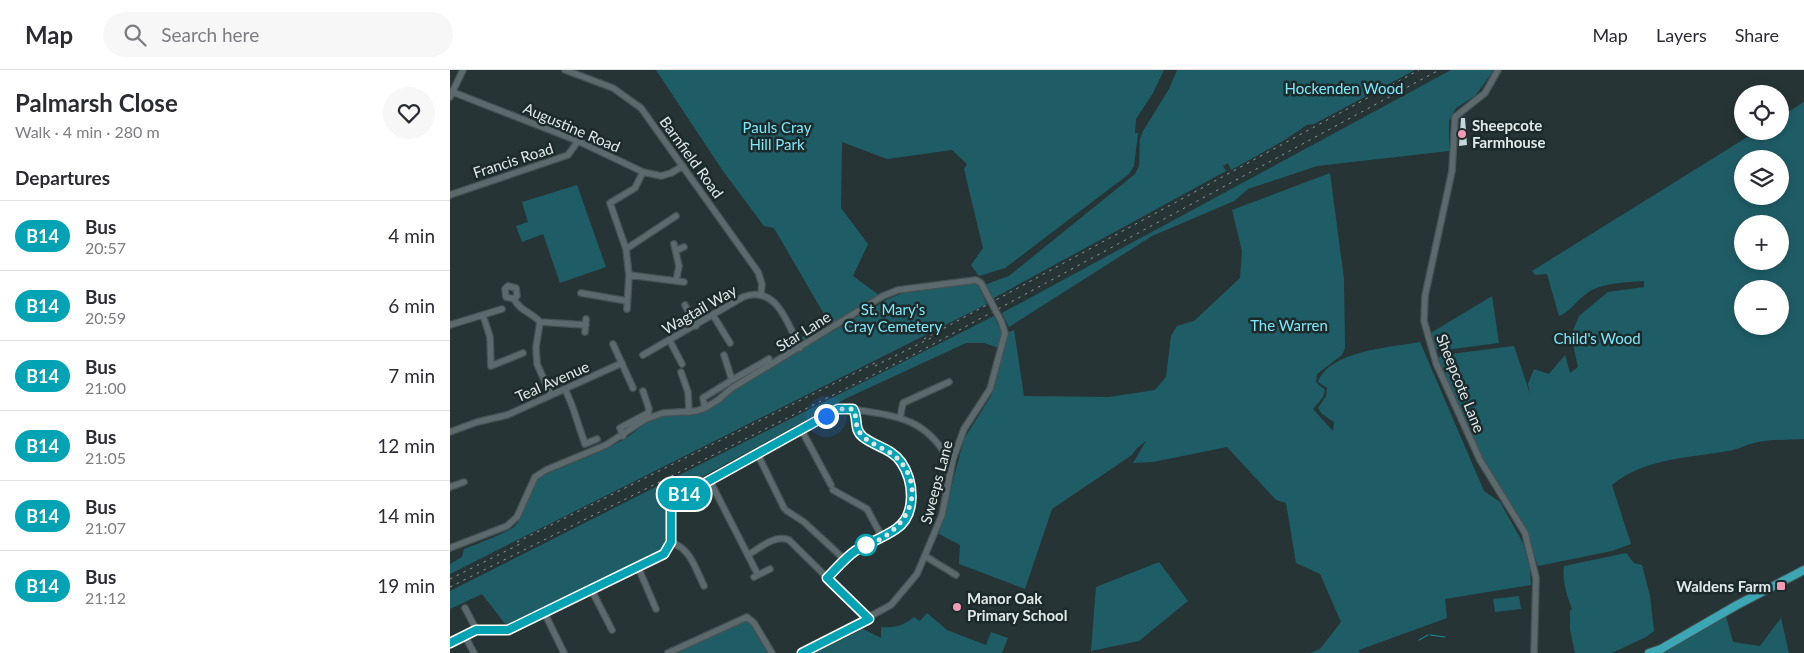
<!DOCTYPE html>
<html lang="en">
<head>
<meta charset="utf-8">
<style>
  :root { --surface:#fff; --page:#f7f7f7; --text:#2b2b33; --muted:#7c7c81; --line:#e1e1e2 }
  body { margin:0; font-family:Lato,sans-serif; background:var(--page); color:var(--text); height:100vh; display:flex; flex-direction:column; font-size:19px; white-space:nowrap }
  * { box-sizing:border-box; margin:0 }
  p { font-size:16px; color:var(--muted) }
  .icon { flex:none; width:28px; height:28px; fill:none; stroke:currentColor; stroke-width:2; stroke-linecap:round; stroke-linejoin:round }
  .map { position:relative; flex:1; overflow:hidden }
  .sheet { display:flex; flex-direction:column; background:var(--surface); width:450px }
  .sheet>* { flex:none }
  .badge { padding:0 10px; border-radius:16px; font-size:18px; line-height:32px }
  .buttons { position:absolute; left:1284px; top:15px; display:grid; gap:10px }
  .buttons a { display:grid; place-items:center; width:55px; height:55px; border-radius:50%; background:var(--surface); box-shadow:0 2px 8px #0003; font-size:25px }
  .you { position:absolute; width:25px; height:25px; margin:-12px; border:4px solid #fff; border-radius:50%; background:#1a73e8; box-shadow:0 0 0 8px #1a73e833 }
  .map>.badge { position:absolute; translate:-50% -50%; box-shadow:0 0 0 2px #fff }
  h2 { padding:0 15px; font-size:19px; line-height:45px }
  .round { display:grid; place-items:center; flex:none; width:52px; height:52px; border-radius:26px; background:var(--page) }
  .headline { display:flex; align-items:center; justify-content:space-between; height:85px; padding:0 15px }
  h1 { font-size:24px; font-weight:700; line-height:38px }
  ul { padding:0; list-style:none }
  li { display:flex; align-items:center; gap:15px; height:70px; padding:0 15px; border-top:1px solid var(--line) }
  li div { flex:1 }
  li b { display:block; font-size:19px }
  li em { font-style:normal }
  li .badge { min-width:55px; font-weight:700; text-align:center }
  header { display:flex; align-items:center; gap:30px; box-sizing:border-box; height:70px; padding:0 25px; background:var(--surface); border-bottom:1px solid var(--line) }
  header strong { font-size:24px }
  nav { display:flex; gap:28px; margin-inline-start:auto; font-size:18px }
  .search { width:350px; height:45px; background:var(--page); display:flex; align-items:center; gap:12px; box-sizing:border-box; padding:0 18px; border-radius:28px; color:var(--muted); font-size:19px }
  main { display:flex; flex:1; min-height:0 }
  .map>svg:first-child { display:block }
  .green { fill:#1f5d66; fill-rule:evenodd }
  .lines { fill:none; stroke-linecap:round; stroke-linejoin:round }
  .stream { stroke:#1e8e9d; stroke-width:1 }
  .building { fill:#c7d8da }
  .minor-casing { stroke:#455152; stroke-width:8 }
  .major-casing { stroke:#455152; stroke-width:10 }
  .minor { stroke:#5c6a6d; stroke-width:5.5 }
  .major { stroke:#3ca6b4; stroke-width:8 }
  .rail { stroke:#909b9d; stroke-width:1; stroke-dasharray:2.5 5; stroke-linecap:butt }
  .minor-bridge-casing { stroke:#455152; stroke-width:8; stroke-linecap:butt }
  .minor-bridge { stroke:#5c6a6d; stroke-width:5.5 }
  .line-casing { stroke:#fff; stroke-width:11 }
  .line { stroke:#00a3b4; stroke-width:8 }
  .walk { stroke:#e0e9ea; stroke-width:5; stroke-dasharray:0 9 }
  .poi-dot { fill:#f09ab6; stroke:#1d2a2c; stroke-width:2 }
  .stop-dot { fill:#fff; stroke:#00a3b4; stroke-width:2.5 }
  .labels { text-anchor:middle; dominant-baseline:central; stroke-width:5; stroke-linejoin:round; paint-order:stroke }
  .park-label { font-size:15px; fill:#7ee8f8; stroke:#1d2a2c }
  .poi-label { font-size:15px; font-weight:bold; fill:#e0e9ea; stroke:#1d2a2c; text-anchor:start }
  .street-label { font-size:15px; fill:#e0e9ea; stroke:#1d2a2c }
</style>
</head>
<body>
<header>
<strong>Map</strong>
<div class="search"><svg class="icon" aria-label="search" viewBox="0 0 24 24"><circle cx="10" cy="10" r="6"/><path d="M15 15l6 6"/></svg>Search here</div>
<nav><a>Map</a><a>Layers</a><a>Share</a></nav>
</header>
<main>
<section class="sheet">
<div class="headline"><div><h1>Palmarsh Close</h1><p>Walk · 4 min · 280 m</p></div><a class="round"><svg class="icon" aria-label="heart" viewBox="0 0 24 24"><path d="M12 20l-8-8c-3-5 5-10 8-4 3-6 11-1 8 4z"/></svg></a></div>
<h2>Departures</h2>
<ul>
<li><span class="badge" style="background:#00a3b4;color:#fff">B14</span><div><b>Bus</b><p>20:57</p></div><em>4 min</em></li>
<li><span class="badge" style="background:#00a3b4;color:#fff">B14</span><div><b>Bus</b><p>20:59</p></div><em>6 min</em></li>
<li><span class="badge" style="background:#00a3b4;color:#fff">B14</span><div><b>Bus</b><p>21:00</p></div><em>7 min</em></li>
<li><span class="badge" style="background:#00a3b4;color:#fff">B14</span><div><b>Bus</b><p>21:05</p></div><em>12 min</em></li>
<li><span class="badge" style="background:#00a3b4;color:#fff">B14</span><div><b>Bus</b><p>21:07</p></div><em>14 min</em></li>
<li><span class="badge" style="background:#00a3b4;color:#fff">B14</span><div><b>Bus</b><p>21:12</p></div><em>19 min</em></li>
</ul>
</section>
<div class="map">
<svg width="1354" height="583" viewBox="0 0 1354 583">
  <rect width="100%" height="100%" fill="#263436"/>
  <path class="green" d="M206,0H714L703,23L686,49L685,63H688L684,96L679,104L555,198L529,206L521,195L533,178L514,99L517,94L502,80L437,89L392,72L391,138L418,174L403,206L429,225L356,271L351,268L378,251L324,158L314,156L273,101Z
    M727,0H965L864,54L857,55L833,71L781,100L778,93L773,96L776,101L542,229L534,215L559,206L685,104L689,96L690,69L693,61L719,19Z
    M1001,0H1044L1025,26L1006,38L999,51V81L867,96L798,119L784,131L702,166L559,257L552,243Z
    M1354,32V369C1338,370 1320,369 1304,373C1295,375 1287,380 1278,381C1238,388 1195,388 1162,415L1181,474L1162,481L1088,496L1075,458L1035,397L986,289L993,285L1064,276L1080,324L1078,314L1084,299L1099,304L1115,285L1120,303L1128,297L1121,265L1129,246L1158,222L1194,217V211C1177,212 1149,213 1136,224C1126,231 1120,242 1109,246L1097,204L1085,205L1082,201L1307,61H1330V47ZM1292,89H1330V126H1292ZM1292,154H1330V191H1292ZM1292,219H1330V256H1292Z
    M880,103L894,209L895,278L892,285L867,304L866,312L875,320L873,327L863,339L883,361L884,352L872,344L868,338L876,326L877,318L868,312C879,281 942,277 970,272L1034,421L1050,432L1073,473L1080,498L1081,515L995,529L997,548L909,580L910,583H860L870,579L891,552L870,504L846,493L836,433L826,430L777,377L703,392L683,393L696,371L687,378L682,385L602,439L575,519L509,494L510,475L489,464L514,369L541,326L559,262L564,260L574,326L659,327L705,320L716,307L721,266L727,256L744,251L790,208L792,181L782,140Z
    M127,115L156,197L110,213L93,164L72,172L66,156L78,152L72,132Z
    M527,213L537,234L0,504V494L12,487L14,479C24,475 59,462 65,456C78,442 76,420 89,407L147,383L175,369L197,352L215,345L241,344L252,341L283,319L438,229L453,223Z
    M1042,226L1049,273L995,280L983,279L979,264Z
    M544,246L552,264L549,278L534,273H516L397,328L217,426L218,471L212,481L56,555L32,524L0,539V521Z
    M1176,483L1184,493L1192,495L1200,526L1204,561L1196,567L1162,583H1125L1120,559V541L1122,539C1117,526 1112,511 1114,496Z
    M709,492L738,531L689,571L641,581L646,517Z
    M1069,526L1071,539L1045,542L1043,529Z
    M477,543L497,560L536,575L541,562L558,568L552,583H365L413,559L431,568V557C445,558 453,556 464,547L470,551Z
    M1276,546L1283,572L1310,576L1331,548L1339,583H1208Z
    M297,547L322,583H218Z"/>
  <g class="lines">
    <path class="stream" d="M980,565L995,567
      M969,570L978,565"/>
  </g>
  <path class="building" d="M1011,48H1015L1017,75L1009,76Z"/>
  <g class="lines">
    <g class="minor-casing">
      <path id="minor" d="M115,0L163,18L191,38L308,202L312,214L311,224
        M1048,0L1035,23L1005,47L1002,101L975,226L974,251L986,293L1030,390L1075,463L1086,508L1084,583
        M0,21L128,71L193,102L211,106L221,103L233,96
        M0,27L13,0
        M0,125L118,85L128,71
        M224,174L229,196L226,211
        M176,179L226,146
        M227,180L234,177
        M179,205L234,212
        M131,223L177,231
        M64,229L67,226L66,218L58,216L55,219L56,227L64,229C70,241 81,242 90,252L86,277L87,294L101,325
        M235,235L246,256
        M177,239L179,205L176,179L160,133L185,118L193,102
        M33,245L40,267L41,296L73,283
        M263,245L280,273
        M90,252L136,255
        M0,255L52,239
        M135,262L136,249
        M220,271L232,294
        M163,274L183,318
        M193,285L293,227C327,214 338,255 350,278
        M231,302L238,322L239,342
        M282,310L319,289
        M115,319C124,337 128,355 135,374L147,369
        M255,338L253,328L282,310L274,285
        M450,348L453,333L499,312
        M351,359L381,415
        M0,362L27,352L57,345L172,293
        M173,366L170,358L198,343L199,339L193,321
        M307,383L334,438
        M259,409L308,505
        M0,417L14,412
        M383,420L417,439L432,467
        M337,441L354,452L395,490
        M221,473C240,477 246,500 254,516
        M0,478L57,456L67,447L85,407L96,400L156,375L196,349L213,343L246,341L255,338L268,330L282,318L433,226L448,220L526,210L531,213L539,228
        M298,485C310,478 325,464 339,470L419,549
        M475,486L506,505
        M188,497L206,539
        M304,507L320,499
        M377,508C386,499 395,489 405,481C418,473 433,468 446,459C467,445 464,410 451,392C441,378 425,377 413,367C403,359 409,349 403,339
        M141,519L162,560
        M15,538L27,561
        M94,542L114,583
        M15,566L24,583
        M0,573L27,561L58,560L214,484C229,461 213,449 229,427L388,339L395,338C440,346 472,344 497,387L503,389
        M218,583L297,547L304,553L322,583
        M352,583L441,535L467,504L492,445L503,389L514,359L540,319L555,263L551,251"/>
    </g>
    <g class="major-casing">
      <path id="major" d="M1199,583L1211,579L1287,535L1354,500"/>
    </g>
    <use href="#minor" class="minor"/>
    <use href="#major" class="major"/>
    <path class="rail" d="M474,269L969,0
      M425,296L481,268
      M67,472L429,291
      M0,509L74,472
      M0,517L465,284L989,0"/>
    <g class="minor-bridge-casing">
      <path id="minor-bridge" d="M539,228L551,251"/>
    </g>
    <use href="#minor-bridge" class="minor-bridge"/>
  </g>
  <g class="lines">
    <g class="line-casing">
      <path id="line" d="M0,573L26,560H58L214,484L221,472V438L228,428L388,339H403C409,349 403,359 413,367C426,377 441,378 451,392C464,411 467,445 446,459C433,468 418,473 405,481C395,488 386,499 377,508L419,549L352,583"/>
    </g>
    <use href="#line" class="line"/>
    <path class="walk" d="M376,346L388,339H403C408,348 404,357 411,364C421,376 438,378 449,390C480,425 451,465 416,475"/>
  </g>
  <g class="poi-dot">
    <circle cx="1012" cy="64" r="5"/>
    <rect x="1326" y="511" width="10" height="10" rx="2.5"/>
    <circle cx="507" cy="537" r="5"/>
  </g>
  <circle class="stop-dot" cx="416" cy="475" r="10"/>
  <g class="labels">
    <g class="park-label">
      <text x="894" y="18">Hockenden Wood</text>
      <text x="327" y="57">Pauls Cray<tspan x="327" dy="17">Hill Park</tspan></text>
      <text x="443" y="239">St. Mary's<tspan x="443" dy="17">Cray Cemetery</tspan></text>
      <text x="839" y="255">The Warren</text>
      <text x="1147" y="268">Child's Wood</text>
    </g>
    <g class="poi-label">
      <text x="1022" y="55">Sheepcote<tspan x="1022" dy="17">Farmhouse</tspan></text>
      <text x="1321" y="516" text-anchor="end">Waldens Farm</text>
      <text x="517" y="528">Manor Oak<tspan x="517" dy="17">Primary School</tspan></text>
    </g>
    <g class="street-label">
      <text transform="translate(122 57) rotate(23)">Augustine Road</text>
      <text transform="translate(242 87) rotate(54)">Barnfield Road</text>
      <text transform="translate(63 90) rotate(-18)">Francis Road</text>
      <text transform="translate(249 239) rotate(-30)">Wagtail Way</text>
      <text transform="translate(353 261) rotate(-32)">Star Lane</text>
      <text transform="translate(102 311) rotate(-24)">Teal Avenue</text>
      <text transform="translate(1011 313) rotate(68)">Sheepcote Lane</text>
      <text transform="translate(486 412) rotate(-75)">Sweeps Lane</text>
    </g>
  </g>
</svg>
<div class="buttons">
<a><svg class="icon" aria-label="locate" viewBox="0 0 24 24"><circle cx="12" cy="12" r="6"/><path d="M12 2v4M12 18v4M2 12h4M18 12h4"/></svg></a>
<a><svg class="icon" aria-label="layers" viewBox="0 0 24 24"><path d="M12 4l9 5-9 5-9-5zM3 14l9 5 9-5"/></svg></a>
<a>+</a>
<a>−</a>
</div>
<div class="you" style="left:376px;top:346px"></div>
<b class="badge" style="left:234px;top:424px;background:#00a3b4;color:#fff">B14</b>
</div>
</main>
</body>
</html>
